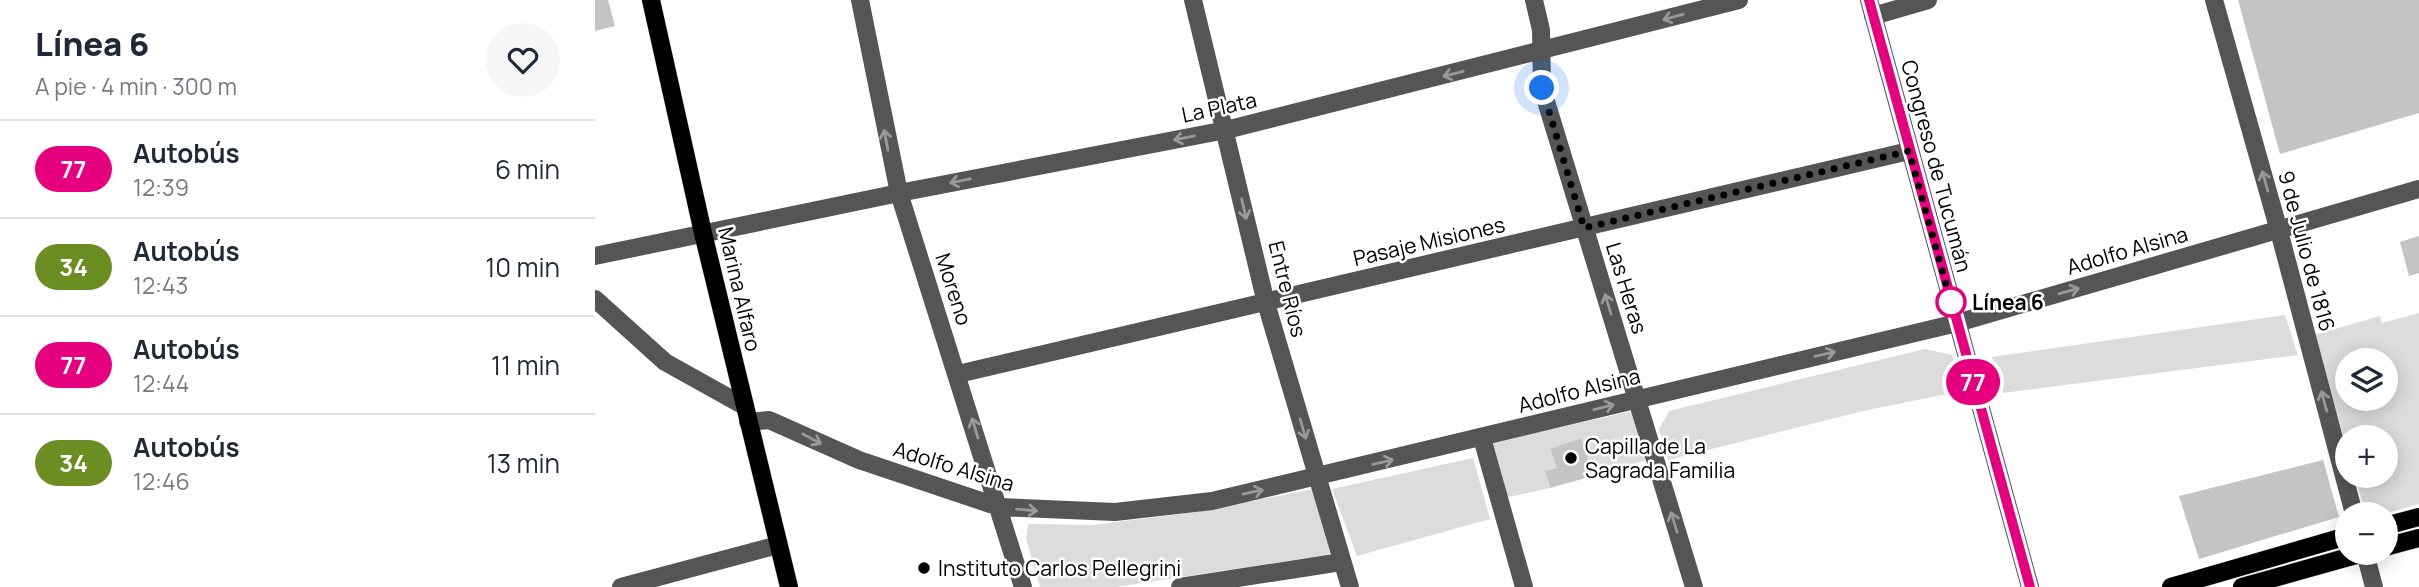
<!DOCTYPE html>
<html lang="es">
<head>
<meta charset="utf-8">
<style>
  :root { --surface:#fff; --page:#f6f6f7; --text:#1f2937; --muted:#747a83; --line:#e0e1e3 }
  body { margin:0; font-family:Manrope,sans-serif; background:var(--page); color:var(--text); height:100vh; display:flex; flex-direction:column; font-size:26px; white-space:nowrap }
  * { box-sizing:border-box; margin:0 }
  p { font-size:23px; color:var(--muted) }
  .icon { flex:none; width:38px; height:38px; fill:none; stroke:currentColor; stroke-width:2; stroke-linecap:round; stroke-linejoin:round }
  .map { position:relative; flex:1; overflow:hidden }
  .drawer { display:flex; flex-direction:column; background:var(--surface); width:595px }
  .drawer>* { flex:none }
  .badge { padding:0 14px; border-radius:23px; font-size:24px; line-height:46px }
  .buttons { position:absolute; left:1740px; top:348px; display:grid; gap:14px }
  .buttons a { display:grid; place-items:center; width:63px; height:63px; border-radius:50%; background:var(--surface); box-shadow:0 4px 18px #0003; font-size:35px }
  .you { position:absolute; width:35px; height:35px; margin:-18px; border:5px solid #fff; border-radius:50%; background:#1a73e8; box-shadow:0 0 0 10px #1a73e833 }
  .map>.badge { position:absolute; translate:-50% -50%; box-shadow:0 0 0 4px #fff }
  .round { display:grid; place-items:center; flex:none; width:74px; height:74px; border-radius:37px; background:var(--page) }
  .summary { display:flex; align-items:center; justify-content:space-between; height:119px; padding:0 35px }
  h1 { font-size:33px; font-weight:800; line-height:52px }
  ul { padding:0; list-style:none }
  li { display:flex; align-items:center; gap:21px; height:98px; padding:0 35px; border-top:2px solid var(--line) }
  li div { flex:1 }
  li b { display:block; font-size:26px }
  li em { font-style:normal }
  li .badge { min-width:77px; font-weight:700; text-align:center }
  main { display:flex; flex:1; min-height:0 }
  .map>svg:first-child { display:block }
  .green { fill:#dcdcdc; fill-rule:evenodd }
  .building { fill:#c4c4c4 }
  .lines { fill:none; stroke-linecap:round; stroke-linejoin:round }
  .major-casing { stroke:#dbdbdb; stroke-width:19 }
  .minor { stroke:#555; stroke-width:18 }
  .major { stroke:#000; stroke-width:18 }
  .oneway { stroke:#999 }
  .line-casing { stroke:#fff; stroke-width:16 }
  .line { stroke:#e6007e; stroke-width:10 }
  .walk { stroke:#000; stroke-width:7; stroke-dasharray:0 12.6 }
  .stop-dot { fill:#fff; stroke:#e6007e; stroke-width:3.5 }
  .poi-dot { fill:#000; stroke:#fff; stroke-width:2.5 }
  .labels { text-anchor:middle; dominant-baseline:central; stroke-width:5; stroke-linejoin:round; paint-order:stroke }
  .street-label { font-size:21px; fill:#000; stroke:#fff }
  .stop-label { font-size:21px; font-weight:bold; fill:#000; stroke:#fff; text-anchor:start }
  .poi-label { font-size:21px; fill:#000; stroke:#fff; text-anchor:start }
</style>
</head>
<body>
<main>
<section class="drawer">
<div class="summary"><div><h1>Línea 6</h1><p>A pie · 4 min · 300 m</p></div><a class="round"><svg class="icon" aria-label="heart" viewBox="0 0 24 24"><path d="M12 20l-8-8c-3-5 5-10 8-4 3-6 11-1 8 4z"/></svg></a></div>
<ul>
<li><span class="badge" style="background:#e6007e;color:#fff">77</span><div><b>Autobús</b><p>12:39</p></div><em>6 min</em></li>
<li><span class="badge" style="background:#6b8e23;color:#fff">34</span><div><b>Autobús</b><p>12:43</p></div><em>10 min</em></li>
<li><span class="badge" style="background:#e6007e;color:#fff">77</span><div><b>Autobús</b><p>12:44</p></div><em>11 min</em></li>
<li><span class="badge" style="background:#6b8e23;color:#fff">34</span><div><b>Autobús</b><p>12:46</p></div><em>13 min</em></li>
</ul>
</section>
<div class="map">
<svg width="1824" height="587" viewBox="0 0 1824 587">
  <rect width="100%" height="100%" fill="#fff"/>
  <path class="green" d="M1824,313V504L1789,514H1771L1760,476H1790V438H1752V449L1719,335L1785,316L1787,323ZM1752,360H1790V399H1752Z
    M1690,315L1703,355L1408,393L1397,357Z
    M1330,349L1357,355L1367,391L1268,411L1073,460L1064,429L1074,411Z
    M1038,411L1052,460L998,476L986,438L955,449L962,468L950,471L955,488L910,498L894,443Z
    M878,458L895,519L762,556L737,489Z
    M718,489L737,554L521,587H445L431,539L433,524L498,525L601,512Z"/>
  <path class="building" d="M0,0H13L20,26L0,31Z
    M1643,0H1824V113L1685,154Z
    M1824,236V273L1814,276L1805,242Z
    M986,438L998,476L955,488L950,471L962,468L955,449Z
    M1728,460L1744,517L1604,559L1584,496Z"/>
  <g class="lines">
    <g class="major-casing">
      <path id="major" d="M56,0L108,233L194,587
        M1790,526L1824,517
        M1790,547L1824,538
        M1576,587L1752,536
        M1647,587L1768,553"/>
    </g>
    <path class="minor" d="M265,0L304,193L428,587
      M598,0L671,303L755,587
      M939,0L946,30L947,88L1099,587
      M1274,0L1435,587
      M1619,0L1684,231L1759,514
      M1278,16L1333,0
      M0,256L304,193L631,130L1144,0
      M0,299L70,362L149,406
      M363,374L1314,151
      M153,422L174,420L264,460L404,507L520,512L617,501L1362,323L1824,189
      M887,438L929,587
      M1770,553L1779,587
      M26,587L183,545
      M585,587L746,562"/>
    <use href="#major" class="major"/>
  </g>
  <defs><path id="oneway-shaft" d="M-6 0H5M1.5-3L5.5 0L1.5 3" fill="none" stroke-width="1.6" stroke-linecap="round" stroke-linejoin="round" transform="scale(1.75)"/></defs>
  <g class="oneway">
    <use href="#oneway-shaft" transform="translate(1078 17) rotate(165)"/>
    <use href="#oneway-shaft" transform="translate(858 74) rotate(166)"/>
    <use href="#oneway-shaft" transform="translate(589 138) rotate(169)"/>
    <use href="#oneway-shaft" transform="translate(291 140) rotate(-101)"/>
    <use href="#oneway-shaft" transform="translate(365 181) rotate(169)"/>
    <use href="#oneway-shaft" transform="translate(1670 181) rotate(-106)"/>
    <use href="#oneway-shaft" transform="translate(649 209) rotate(77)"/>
    <use href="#oneway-shaft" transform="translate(1474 291) rotate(-16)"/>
    <use href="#oneway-shaft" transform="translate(1013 304) rotate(-107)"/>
    <use href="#oneway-shaft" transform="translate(1230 354) rotate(-13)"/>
    <use href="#oneway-shaft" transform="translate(1729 401) rotate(-105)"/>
    <use href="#oneway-shaft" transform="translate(1009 407) rotate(-14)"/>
    <use href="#oneway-shaft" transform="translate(380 428) rotate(-107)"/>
    <use href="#oneway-shaft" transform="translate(708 429) rotate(74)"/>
    <use href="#oneway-shaft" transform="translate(217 439) rotate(28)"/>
    <use href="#oneway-shaft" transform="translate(788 462) rotate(-13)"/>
    <use href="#oneway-shaft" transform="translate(658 492) rotate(-12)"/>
    <use href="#oneway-shaft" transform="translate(432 510) rotate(5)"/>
    <use href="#oneway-shaft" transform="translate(1079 522) rotate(-107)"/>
  </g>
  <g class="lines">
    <g class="line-casing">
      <path id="line" d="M1274,0L1435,587"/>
    </g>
    <use href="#line" class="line"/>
    <path class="walk" d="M947,88L989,228L1314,151L1356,302"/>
  </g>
  <circle class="stop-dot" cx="1356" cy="302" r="14"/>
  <g class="poi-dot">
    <circle cx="976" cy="458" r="7"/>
    <circle cx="329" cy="568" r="7"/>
  </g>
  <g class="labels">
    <g class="street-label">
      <text transform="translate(624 107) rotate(-12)">La Plata</text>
      <text transform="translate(1342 166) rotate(75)">Congreso de Tucumán</text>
      <text transform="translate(834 241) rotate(-13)">Pasaje Misiones</text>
      <text transform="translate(1532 250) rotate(-16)">Adolfo Alsina</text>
      <text transform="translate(1712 251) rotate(75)">9 de Julio de 1816</text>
      <text transform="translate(1032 288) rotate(73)">Las Heras</text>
      <text transform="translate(145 289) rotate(77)">Marina Alfaro</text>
      <text transform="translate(359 289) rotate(72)">Moreno</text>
      <text transform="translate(693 289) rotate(76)">Entre Ríos</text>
      <text transform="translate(984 390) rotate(-14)">Adolfo Alsina</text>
      <text transform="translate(359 466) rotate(17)">Adolfo Alsina</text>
    </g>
    <g class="stop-label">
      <text x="1377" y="302">Línea 6</text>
    </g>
    <g class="poi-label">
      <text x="990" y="446">Capilla de La<tspan x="990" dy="24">Sagrada Familia</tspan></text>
      <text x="343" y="568">Instituto Carlos Pellegrini</text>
    </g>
  </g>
</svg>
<div class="buttons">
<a><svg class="icon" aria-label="layers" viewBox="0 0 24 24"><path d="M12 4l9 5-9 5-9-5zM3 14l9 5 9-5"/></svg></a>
<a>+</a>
<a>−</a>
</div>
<div class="you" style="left:947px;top:88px"></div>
<b class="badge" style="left:1378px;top:382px;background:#e6007e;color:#fff">77</b>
</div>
</main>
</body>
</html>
